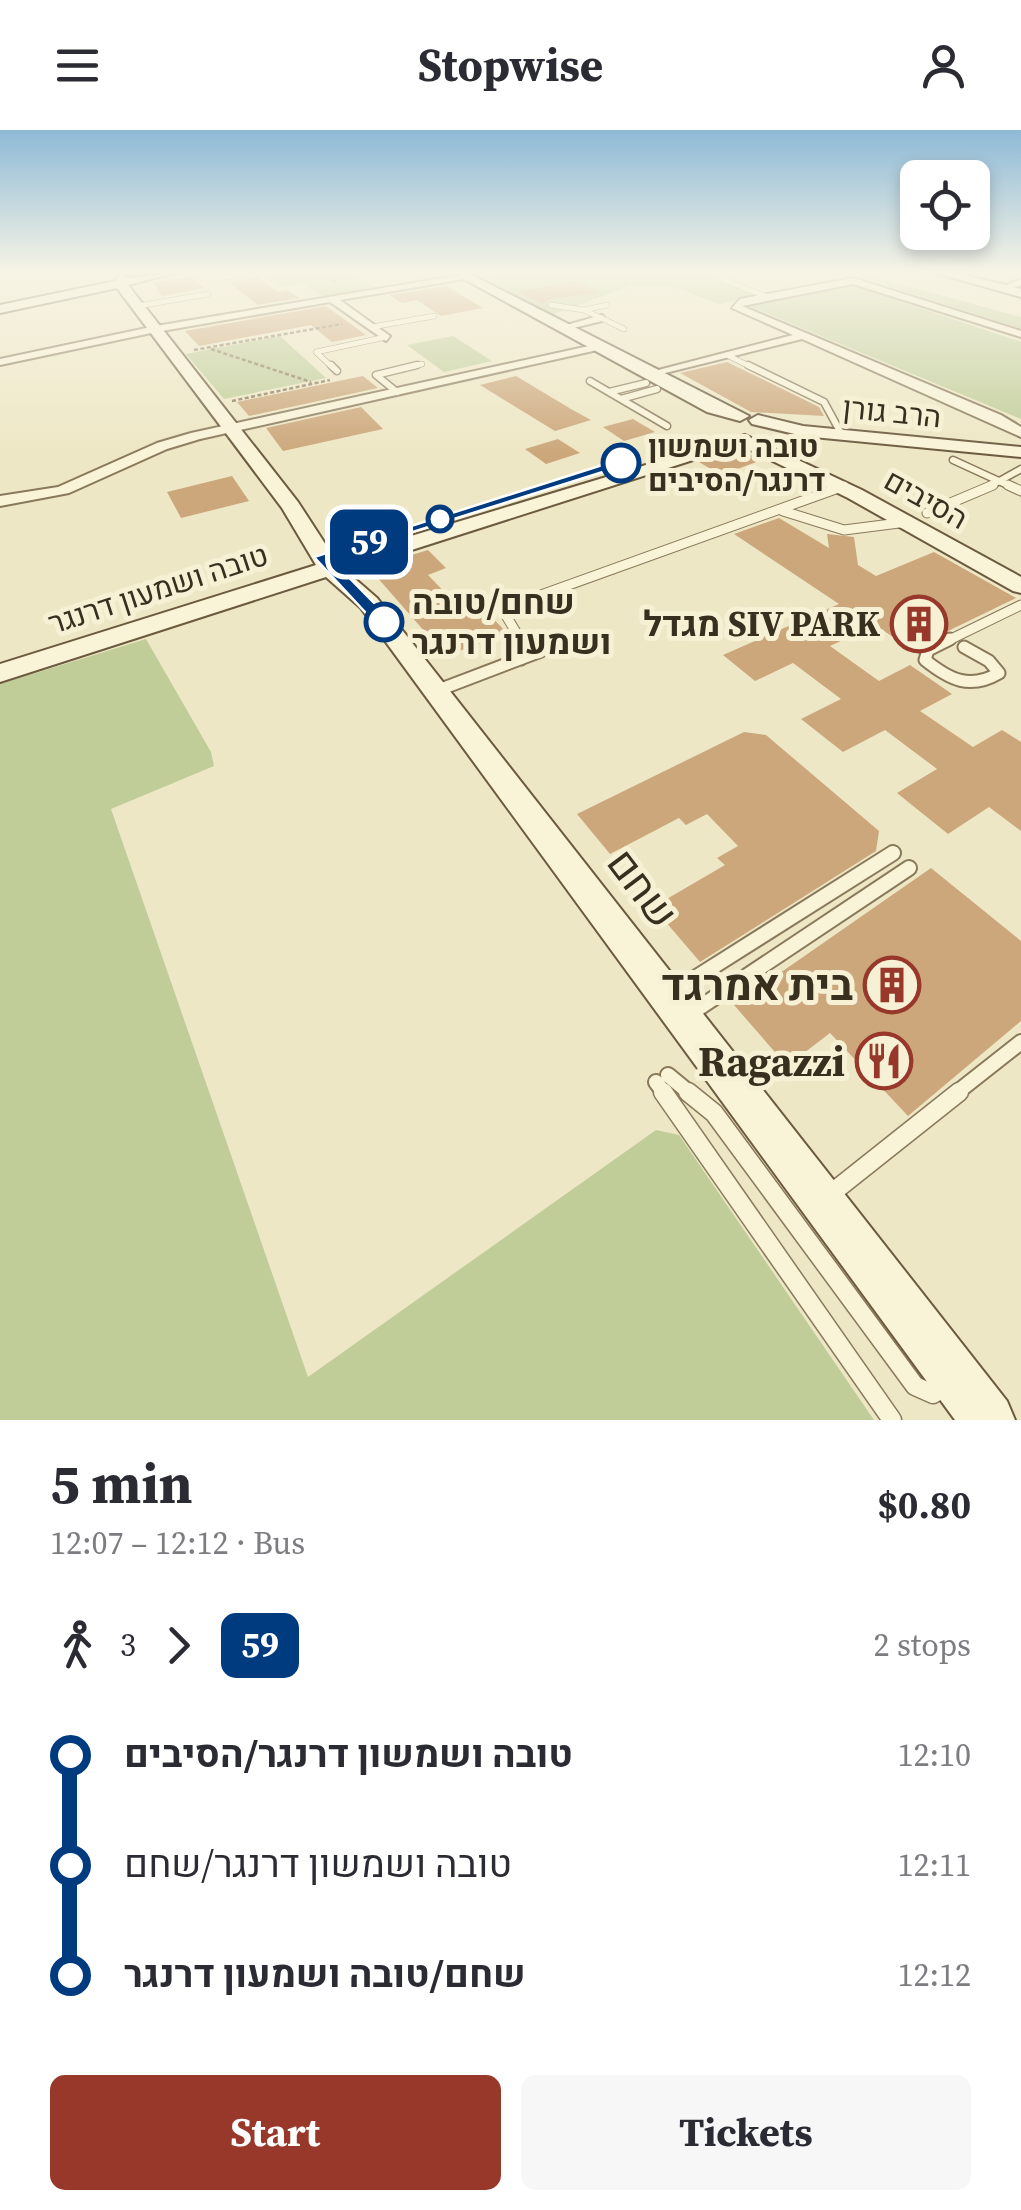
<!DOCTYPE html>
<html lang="en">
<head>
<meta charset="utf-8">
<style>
  :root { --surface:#fff; --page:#f7f7f7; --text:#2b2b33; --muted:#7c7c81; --accent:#98382b }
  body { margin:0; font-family:"Source Serif 4",Heebo,serif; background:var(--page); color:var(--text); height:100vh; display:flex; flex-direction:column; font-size:38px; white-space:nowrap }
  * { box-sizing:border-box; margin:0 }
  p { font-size:32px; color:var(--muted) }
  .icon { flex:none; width:55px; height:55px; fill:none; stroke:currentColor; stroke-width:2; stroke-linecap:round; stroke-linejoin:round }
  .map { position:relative; height:1290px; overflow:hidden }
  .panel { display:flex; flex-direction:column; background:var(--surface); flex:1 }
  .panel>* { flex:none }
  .badge { padding:0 20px; border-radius:15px; font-size:35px; line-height:65px }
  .tools { position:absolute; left:900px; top:30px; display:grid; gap:20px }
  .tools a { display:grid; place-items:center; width:90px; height:90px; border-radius:15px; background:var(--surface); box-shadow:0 5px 15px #0003; font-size:50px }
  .map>.badge { position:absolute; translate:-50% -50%; box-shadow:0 0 0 5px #fff }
  .legs { display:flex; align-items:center; gap:15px; height:110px; padding:0 50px; font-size:32px }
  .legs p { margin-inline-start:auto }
  .head { display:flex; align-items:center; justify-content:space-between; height:170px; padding:0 50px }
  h1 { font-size:55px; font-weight:700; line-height:75px }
  .button { display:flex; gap:20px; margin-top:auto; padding:20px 50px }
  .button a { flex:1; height:115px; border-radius:15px; background:var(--accent); color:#fff; font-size:40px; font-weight:700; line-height:115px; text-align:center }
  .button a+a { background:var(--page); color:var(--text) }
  ul { padding:0 50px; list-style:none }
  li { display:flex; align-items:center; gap:35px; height:110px; font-size:38px }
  li i { display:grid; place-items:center; width:15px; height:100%; margin:0 12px; background:currentColor }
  li i::after { content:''; width:25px; height:25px; margin:-12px; border:8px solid; border-radius:50%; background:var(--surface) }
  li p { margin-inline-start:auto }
  li:first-child i { background:linear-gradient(#0000 50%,currentColor 0) }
  li:last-child i { background:linear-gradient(currentColor 50%,#0000 0) }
  header { display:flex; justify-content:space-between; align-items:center; height:130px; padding:0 50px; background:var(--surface); font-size:45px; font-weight:700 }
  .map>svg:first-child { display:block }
  .green { fill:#c0cd99 }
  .building { fill:#cca77b }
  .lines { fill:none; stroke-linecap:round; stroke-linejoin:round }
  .lane-far5-casing { stroke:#89795b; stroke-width:6 }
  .lane-far4-casing { stroke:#89795b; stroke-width:9 }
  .lane-far3-casing { stroke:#89795b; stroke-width:11 }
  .lane-far2-casing { stroke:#89795b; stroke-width:15 }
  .lane-far1-casing { stroke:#89795b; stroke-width:18 }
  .lane-casing { stroke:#89795b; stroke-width:21 }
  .street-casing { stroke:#89795b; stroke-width:4 }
  .secondary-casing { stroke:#6b5a3e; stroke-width:4 }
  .path { stroke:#89795b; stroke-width:2.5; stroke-dasharray:4 2.5; stroke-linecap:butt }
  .lane-far5 { stroke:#f9f3d8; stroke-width:5 }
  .lane-far4 { stroke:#f9f3d8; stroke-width:6 }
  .lane-far3 { stroke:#f9f3d8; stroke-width:9 }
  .lane-far2 { stroke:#f9f3d8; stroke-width:11 }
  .lane-far1 { stroke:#f9f3d8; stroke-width:14 }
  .lane { stroke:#f9f3d8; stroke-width:18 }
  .street { fill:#f9f3d8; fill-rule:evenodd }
  .secondary { fill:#f9f3d8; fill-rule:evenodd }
  .line-1 { fill:#003b80; stroke:#fff; stroke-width:2.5 }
  .stop-1-dot { fill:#fff; stroke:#003b80; stroke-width:5 }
  .labels { text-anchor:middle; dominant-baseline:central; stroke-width:10; stroke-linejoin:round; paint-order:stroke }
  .far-street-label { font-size:30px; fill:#392f1f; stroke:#f6f0d5 }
  .far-stop-label { font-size:30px; font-weight:bold; fill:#392f1f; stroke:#f6f0d5; text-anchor:start }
  .stop-label { font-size:35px; font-weight:bold; fill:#392f1f; stroke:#f6f0d5; text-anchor:start }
  .poi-label { font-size:35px; font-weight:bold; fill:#392f1f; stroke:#f6f0d5; text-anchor:end }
  .near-street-label { font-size:42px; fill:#392f1f; stroke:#f6f0d5 }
  .near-poi-label { font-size:42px; font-weight:bold; fill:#392f1f; stroke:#f6f0d5; text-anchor:end }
</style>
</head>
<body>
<header><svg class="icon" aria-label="menu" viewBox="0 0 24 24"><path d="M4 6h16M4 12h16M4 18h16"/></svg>Stopwise<svg class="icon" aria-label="person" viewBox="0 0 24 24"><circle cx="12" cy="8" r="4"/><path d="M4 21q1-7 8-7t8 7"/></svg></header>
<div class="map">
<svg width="1021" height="1290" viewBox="0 0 1021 1290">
  <rect width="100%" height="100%" fill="#eee7c5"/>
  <path class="green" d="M276,143H358L353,145L375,158L323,167L303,153L277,158L261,146Z
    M510,143H711L758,165L720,174L674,157L630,156L551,185L484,147Z
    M863,144L1021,187V199L857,146Z
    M843,152L1021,212V289L744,174Z
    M280,206L326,248L224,269L186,224Z
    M453,206L492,231L444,242L407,215Z
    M146,509L211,622L214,636L111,679L308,1247L656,1000L679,1005L874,1290H0V554Z"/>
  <path class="building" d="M192,147L204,158L162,166L153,153Z
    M258,147L278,162L287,160L299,168L258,175L230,153Z
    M575,151L600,163L550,169L542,174L518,162Z
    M446,156L483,178L441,186L417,170L402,173L389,165Z
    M326,176L366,205L332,212L311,195L199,216L185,201Z
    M727,232L819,277L824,286L751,282L680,243Z
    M363,246L378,258L249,286L237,272Z
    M516,246L571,279L591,290L555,301L480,255Z
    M361,277L383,299L283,321L266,298Z
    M633,289L655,302L624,311L603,297Z
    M558,309L580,323L546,334L525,319Z
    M740,319L762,330L721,345L699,332Z
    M232,346L249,371L181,388L167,362Z
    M779,388L829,418L827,404L854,407L858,435L876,446L934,422L1016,468L911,519L875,495L830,516L879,551L910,535L952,564L920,581L973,617L1002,600L1021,612V701L989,677L948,704L897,663L937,639L885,600L843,622L801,589L841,569L793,533L755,551L723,525L839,474L734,404Z
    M428,420L446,438L428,445L467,485L484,479L507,503L446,526L369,438Z
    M744,602L766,605L879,701L876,721L700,832L653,777L725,735L717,728L738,716L707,684L686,695L679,688L610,724L577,684Z
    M931,738L1021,811V891L908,986L830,903L787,936L734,875Z"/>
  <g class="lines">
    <g class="lane-far5-casing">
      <path id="lane-far5" d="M707,143L765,166
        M226,147L250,143
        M551,175L584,180L607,175
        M138,176L208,164
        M584,180L624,199
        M372,197L434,186
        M727,225L753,238
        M333,238L316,222L386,207
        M406,238L422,234"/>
    </g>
    <g class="lane-far4-casing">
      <path id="lane-far4" d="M331,235L337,241
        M748,235L824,272L842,305
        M590,251L667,296
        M397,262L376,245L417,235
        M609,262L646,253
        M621,269L657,259
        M953,330L1014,358
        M839,358L844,356
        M987,358L1021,339"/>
    </g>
    <g class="lane-far3-casing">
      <path id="lane-far3" d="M1008,355L1021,361
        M783,381L844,400L907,392
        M927,383L993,355
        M522,512L502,479L844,356
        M945,512L1021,475"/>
    </g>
    <g class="lane-far2-casing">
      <path id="lane-far2" d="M521,509L525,516L521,529
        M950,509L928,520L925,530C950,550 970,560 999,543L989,531L964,517
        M436,561L541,521"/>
    </g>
    <g class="lane-far1-casing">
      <path id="lane-far1" d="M673,862L893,723
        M690,884L909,738
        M668,945L691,964
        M656,952L665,964
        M955,964L1021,912"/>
    </g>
    <g class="lane-casing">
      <path id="lane" d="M663,962L892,1290
        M688,962L714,983L915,1256L933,1264L945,1257
        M828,1066L959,962"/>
    </g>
    <g class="street-casing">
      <path id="street" d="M467,144L464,149L340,170L390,206L386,211L330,172L156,202L0,235V229L156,196Z
        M853,148L1021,201V207L853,154L742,176L1001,285L1021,297V307L802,209L649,247L643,244L793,205L732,178L740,169Z
        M1021,149V155L1009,159L1004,156Z
        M602,185L606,190L561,201L556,198Z
        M598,214L602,219L200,309L167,319L69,363L0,376V366L58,357L157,313L191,303Z"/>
    </g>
    <g class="secondary-casing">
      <path id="secondary" d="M121,143L127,148L174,143L128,155L298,372L335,429L745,305L862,360L1021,447V463L1013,461L848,368L740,315L346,441L377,468L1007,1271L1015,1290H955L361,478L326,447L0,552V534L316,435L282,378L117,158L0,183V175L115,151Z
        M453,143H468L749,286L740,291L707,282Z
        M936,143H957L1021,159V167Z
        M758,285L803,296L1021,317V327L803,306L752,294L749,290Z"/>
    </g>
    <path class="path" d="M321,143L338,154
      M211,219L311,252
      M194,220L342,194
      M232,271L330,250"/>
    <use href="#lane-far5" class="lane-far5"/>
    <use href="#lane-far4" class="lane-far4"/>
    <use href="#lane-far3" class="lane-far3"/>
    <use href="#lane-far2" class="lane-far2"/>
    <use href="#lane-far1" class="lane-far1"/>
    <use href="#lane" class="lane"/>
    <use href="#street" class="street"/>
    <use href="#secondary" class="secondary"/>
  </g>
  <linearGradient id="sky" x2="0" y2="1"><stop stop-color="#8ebad7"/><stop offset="0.44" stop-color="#f7f4e5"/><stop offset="1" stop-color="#f7f4e5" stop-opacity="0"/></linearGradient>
  <rect width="1021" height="324" fill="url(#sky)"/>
  <path class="line-1" d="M621,329L625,335L330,428L390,489V496H378L314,427Z"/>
  <defs>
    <g id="building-ring" transform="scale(2.875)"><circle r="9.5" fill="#f6f0d5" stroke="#98382b" stroke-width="1.5"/><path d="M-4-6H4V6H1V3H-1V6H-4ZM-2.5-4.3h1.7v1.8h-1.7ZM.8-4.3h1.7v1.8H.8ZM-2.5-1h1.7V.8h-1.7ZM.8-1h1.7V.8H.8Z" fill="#98382b"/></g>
    <g id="restaurant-ring" transform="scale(2.875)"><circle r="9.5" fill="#f6f0d5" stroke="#98382b" stroke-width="1.5"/><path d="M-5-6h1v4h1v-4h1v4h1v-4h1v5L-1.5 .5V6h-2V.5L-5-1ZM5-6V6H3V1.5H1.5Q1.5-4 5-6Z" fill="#98382b"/></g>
  </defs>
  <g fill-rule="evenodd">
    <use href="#building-ring" x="919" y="494"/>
    <use href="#building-ring" x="892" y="855"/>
    <use href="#restaurant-ring" x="884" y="931"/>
  </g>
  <g class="stop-1-dot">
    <circle cx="621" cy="333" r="18"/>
    <circle cx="440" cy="389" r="12"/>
    <circle cx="384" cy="492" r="18"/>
  </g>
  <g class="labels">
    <g class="far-street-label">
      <text transform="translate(892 282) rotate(6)">הרב גורן</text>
      <text transform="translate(926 369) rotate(29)">הסיבים</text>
      <text transform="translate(158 459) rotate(-18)">טובה ושמעון דרנגר</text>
    </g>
    <g class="far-stop-label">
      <text x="648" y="316">טובה ושמשון<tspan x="648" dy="34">דרנגר/הסיבים</tspan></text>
    </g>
    <g class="stop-label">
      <text x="412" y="472">שחם/טובה<tspan x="412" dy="40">ושמעון דרנגר</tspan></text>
    </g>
    <g class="poi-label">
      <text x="880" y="494">מגדל SIV PARK</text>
    </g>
    <g class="near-street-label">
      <text transform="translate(643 758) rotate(53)">שחם</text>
    </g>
    <g class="near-poi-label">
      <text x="853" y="855">בית אמרגד</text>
      <text x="845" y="931">Ragazzi</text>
    </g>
  </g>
</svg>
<div class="tools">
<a><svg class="icon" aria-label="locate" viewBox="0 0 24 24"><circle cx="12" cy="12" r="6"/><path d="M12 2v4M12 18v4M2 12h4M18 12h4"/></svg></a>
</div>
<b class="badge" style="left:369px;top:412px;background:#003b80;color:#fff">59</b>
</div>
<section class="panel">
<div class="head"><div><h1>5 min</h1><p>12:07 – 12:12 · Bus</p></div><b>$0.80</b></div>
<div class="legs"><svg class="icon" aria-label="walk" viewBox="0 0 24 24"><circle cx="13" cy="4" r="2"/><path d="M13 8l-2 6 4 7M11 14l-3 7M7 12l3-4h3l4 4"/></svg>3<svg class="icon" aria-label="forward" viewBox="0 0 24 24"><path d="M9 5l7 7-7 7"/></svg><b class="badge" style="background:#003b80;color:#fff">59</b><p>2 stops</p></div>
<ul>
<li><i style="color:#003b80"></i><b>טובה ושמשון דרנגר/הסיבים</b><p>12:10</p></li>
<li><i style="color:#003b80"></i><span>טובה ושמשון דרנגר/שחם</span><p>12:11</p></li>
<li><i style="color:#003b80"></i><b>שחם/טובה ושמעון דרנגר</b><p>12:12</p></li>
</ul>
<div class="button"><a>Start</a><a>Tickets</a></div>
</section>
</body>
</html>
